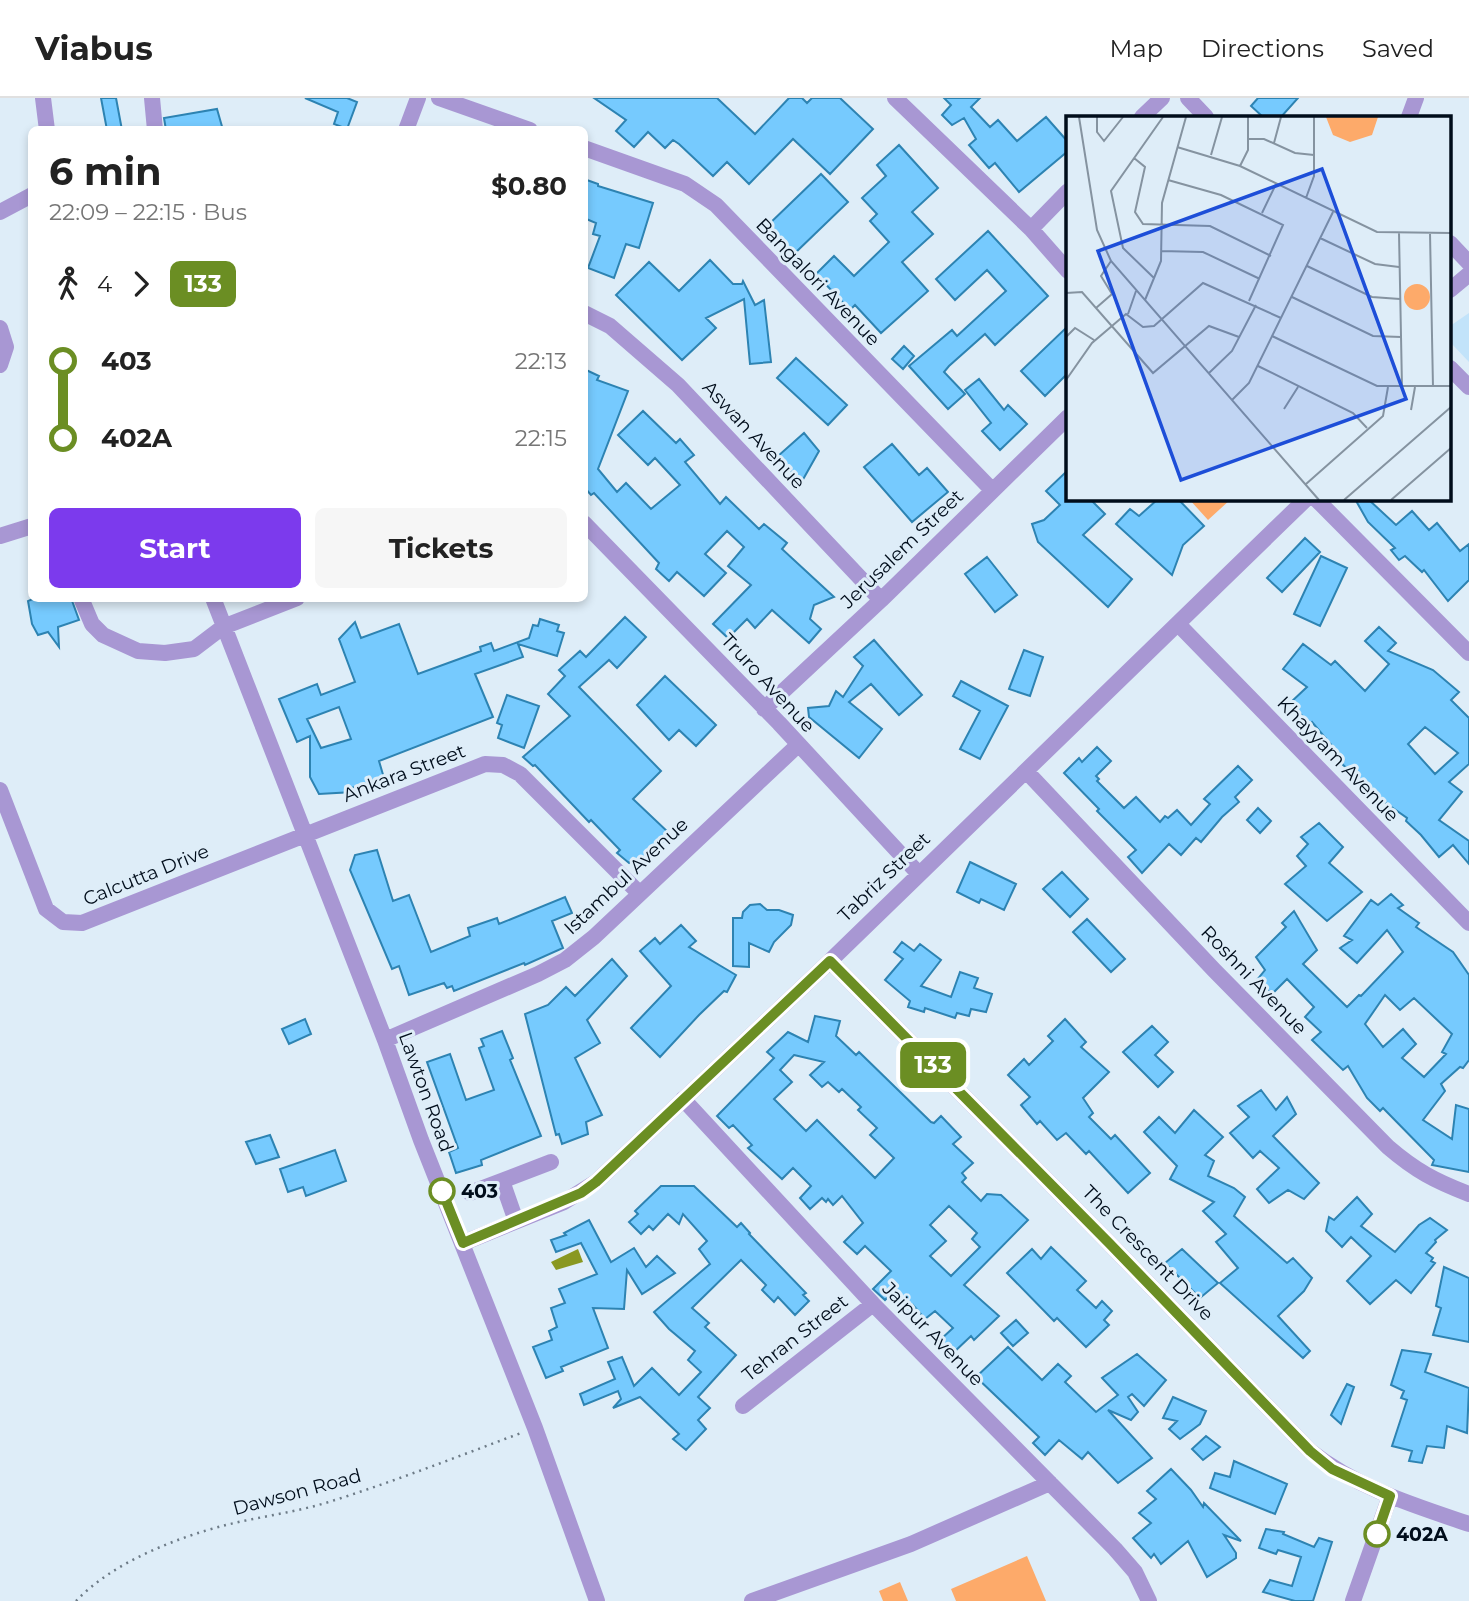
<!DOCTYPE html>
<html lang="en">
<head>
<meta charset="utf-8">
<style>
  :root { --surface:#fff; --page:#f6f6f6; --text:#222; --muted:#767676; --line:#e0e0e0; --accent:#7c3aed }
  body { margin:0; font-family:Montserrat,sans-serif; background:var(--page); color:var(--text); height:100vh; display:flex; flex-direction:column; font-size:26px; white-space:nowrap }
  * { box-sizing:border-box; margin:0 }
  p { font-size:23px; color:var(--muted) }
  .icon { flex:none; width:38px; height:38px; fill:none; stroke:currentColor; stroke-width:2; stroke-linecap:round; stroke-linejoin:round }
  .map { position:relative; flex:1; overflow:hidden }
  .panel { position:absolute; left:28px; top:28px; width:560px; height:476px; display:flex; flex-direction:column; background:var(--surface); border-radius:10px; box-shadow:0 4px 10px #0003 }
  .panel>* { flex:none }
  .badge { padding:0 14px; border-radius:10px; font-size:24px; line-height:46px }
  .map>.badge { position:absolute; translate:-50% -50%; box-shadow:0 0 0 4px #fff }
  .legs { display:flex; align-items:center; gap:10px; height:77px; padding:0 21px; font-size:23px }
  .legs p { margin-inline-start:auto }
  .summary { display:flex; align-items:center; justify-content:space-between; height:119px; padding:0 21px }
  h1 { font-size:38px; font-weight:700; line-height:52px }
  .primary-button { display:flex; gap:14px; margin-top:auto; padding:14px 21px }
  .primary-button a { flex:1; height:80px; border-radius:10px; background:var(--accent); color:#fff; font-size:28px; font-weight:700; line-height:80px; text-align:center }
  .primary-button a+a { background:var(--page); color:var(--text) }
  ul { padding:0 21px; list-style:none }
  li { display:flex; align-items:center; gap:24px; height:77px; font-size:26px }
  li i { display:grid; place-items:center; width:10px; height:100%; margin:0 9px; background:currentColor }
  li i::after { content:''; width:18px; height:18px; margin:-9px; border:5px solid; border-radius:50%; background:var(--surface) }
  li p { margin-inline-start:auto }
  li:first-child i { background:linear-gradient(#0000 50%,currentColor 0) }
  li:last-child i { background:linear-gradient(currentColor 50%,#0000 0) }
  header { display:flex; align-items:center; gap:42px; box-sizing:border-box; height:98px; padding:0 35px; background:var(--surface); border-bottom:2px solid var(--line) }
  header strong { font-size:33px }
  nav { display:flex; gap:38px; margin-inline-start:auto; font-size:24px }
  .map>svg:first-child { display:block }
  .built { fill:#c2e3fa }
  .green { fill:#fdaa6a }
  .water { fill:#899821 }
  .building { fill:#76cafe; stroke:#2d83b2; stroke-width:2; fill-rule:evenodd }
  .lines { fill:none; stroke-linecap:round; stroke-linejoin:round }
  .path { stroke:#6d7b87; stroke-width:2.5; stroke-dasharray:2 5; stroke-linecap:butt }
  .minor { stroke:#a897d3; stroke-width:16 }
  .line-1-casing { stroke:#fff; stroke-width:16 }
  .line-1 { stroke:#6b8e23; stroke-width:10 }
  .stop-1-dot { fill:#fff; stroke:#6b8e23; stroke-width:3.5 }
  .labels { text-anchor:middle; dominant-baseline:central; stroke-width:6; stroke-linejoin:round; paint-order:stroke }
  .street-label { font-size:19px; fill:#000d1b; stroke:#deedf8 }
  .stop-label { font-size:19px; font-weight:bold; fill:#000d1b; stroke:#deedf8; text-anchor:start }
  .inset-road { fill:none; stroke:#8593a0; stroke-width:2 }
  .view { fill:#1d4ed8; fill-opacity:0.15; stroke:#1d4ed8; stroke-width:3.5 }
  .inset-edge { fill:none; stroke:#000d1b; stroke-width:3.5 }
</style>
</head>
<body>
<header>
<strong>Viabus</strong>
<nav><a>Map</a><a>Directions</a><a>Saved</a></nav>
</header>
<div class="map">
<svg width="1469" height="1503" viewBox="0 0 1469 1503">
  <rect width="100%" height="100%" fill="#deedf8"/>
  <path class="built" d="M1469,215V264L1450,244V228Z"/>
  <path class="green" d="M1189,401H1231L1208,422Z
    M1027,1458L1046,1503H956L951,1491Z
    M900,1484L908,1503H883L879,1493Z"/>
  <path class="water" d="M578,1151L583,1164L556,1172L551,1164Z"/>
  <path class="building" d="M101,0H116L122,32H107Z
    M305,0H347L357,4L347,31L334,26L338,14Z
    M594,0H717L755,36L789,0H802L807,5L812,0H840L873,31L830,76L793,41L749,86L727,64L713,78L679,46L673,42L665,50L648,34L634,49L616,33L626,22Z
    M944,0H980L971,9L990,29L998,22L1017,43L1046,19L1068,44V53L1019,94L995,65L989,70L969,47L976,41L964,20L952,27L942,17L951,7Z
    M1258,0H1298L1281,19H1263L1251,8Z
    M217,11L223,32H166L164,20Z
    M899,47L938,90L912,114L933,136L902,164L928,193L881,235L855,207L850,212L816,176L834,158L854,178L889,144L870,123L877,116L862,100L886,78L877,67Z
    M821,76L848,104L794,156L767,128Z
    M584,81L598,86V88L653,105L639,150L626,146L614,180L588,170L600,138L593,136L596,125L584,120Z
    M988,133L1048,198L995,247L985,236L949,268L944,274L965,296L948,311L909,268L952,232L957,238L1006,193L987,172L955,202L936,181Z
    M710,162L733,186H742L743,183L755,207L764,202L771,264L750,266L744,201L706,220L716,230L682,262L616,197L649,164L679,193Z
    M1068,228V275L1045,298L1021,273Z
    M904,248L914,258L903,271L892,261Z
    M796,260L847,307L828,327L777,280Z
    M584,271L599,278L597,282L628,293L598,371L617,394L626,385L651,411L680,387L655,360L648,367L618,337L643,313L676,345L680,341L694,357L685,364L720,406L726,399L759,431L764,426L787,445L782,451L834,499L814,507L810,521L821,531L809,545L772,512L755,530L747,521L728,540L713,526L751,487L728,468L744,449L727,433L705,456L726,475L704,498L677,474L669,483L656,471L659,465L594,395L591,397L584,389Z
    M979,281L1004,312L1008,307L1027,326L1000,352L982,333L991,325L965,292Z
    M804,335L819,353L801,385L778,358Z
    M892,346L919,377L927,370L948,394L912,424L864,369Z
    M1068,372V401H1090L1105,416L1083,437L1132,481L1108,509L1038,444L1032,426L1044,422L1060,407L1046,393Z
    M1158,401H1178L1204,428L1183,447L1172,477L1116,426L1130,411L1139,418Z
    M1355,401H1368L1396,427L1412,413L1429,432L1437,425L1460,453L1469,446V482L1448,503L1424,472L1422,474L1405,458L1399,462L1391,452L1395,450L1368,424Z
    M1305,440L1320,454L1282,494L1267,480Z
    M1321,458L1347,470L1320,528L1294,516Z
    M987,459L1017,497L995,514L965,476Z
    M35,500H71L79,522L58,529L59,549L48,534L38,537L32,526L28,503Z
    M625,519L646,539L617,570L609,562L579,589L661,673L633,701L670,736L643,764L633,761L629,765L617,755L620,752L591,722L589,724L535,667L533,668L523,659L570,618L548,596L565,578L559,572L580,553L586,559Z
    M540,521L559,527L557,533L564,535L557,558L518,546L523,559L475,576L493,619L379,663L384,680L351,690L353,694L319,696L310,679V638L297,644L279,601L317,586L321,597L355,584L339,541L355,524L361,540L399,526L418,576L481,553L480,549L491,545L494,553L529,540L533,527L538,528ZM339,609L351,641L321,650L307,621Z
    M1379,529L1396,545L1388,553L1433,572L1459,594L1451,602L1469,620V666L1449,684L1462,694L1439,722L1469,743V766L1453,747L1439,759L1421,737L1406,723L1407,720L1377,699L1379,698L1342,666L1344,662L1312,624L1310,626L1290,605L1307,589L1283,571L1303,546L1331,567L1335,563L1365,593L1389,566L1365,543ZM1425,629L1458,655L1435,676L1408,646Z
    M874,542L922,597L899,617L871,586L849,604L882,631L859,660L809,619L808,610L829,608L836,593L843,599L863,568L854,559Z
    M1024,552L1043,559L1030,598L1009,591Z
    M665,578L716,627L696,648L679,632L669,642L637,607Z
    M961,583L1008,608L980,661L960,651L980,613L953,598Z
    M507,597L539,608L524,650L498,640L502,627L497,625Z
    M1097,649L1111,663L1096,678L1099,681L1097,683L1124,710L1136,699L1160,724L1165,718L1168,720L1177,712L1191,727L1210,706L1204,701L1238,668L1252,682L1235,699L1239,704L1222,719L1201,744L1196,740L1181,757L1169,746L1142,775L1128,759L1136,752L1097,713L1099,711L1064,675L1079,660L1082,664Z
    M1258,710L1271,723L1260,735L1247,722Z
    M1319,725L1343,749L1329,765L1362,794L1327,823L1285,786L1306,768L1297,758L1308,746L1301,739Z
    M377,752L393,803L409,797L431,854L470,838L468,830L497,820L499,826L565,799L572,815L552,823L563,850L525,867L524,865L454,893L452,888L447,890L444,885L409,897L399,868L392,871L350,772L355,757Z
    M970,764L1016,786L1004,812L981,801L979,805L957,794Z
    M1062,774L1088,801L1070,819L1043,791Z
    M1391,796L1403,807L1398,810L1419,825L1416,829L1453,854L1469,877V962L1463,970L1460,969L1441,986L1445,993L1423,1022L1452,1041L1456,1007L1469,1011V1074L1432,1067L1434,1062L1383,1010L1380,1013L1367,1000L1348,968L1343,972L1312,942L1321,934L1305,919L1314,909L1287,881L1272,896L1257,882L1265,872L1256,859L1286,829L1282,825L1294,813L1317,852L1303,866L1347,909L1359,897L1361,898L1403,854L1387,832L1357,865L1340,850L1352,842L1344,838L1371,802L1378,807ZM1385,897L1400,912L1414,900L1452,936L1442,954L1446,956L1424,979L1402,960L1416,946L1403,931L1383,949L1365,926Z
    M760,806L767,812H779L793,817L791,827L774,844L769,854L749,845V869L733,868V820H742L743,814L750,807Z
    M1087,821L1125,861L1111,874L1073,834Z
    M681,827L696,843L689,849L736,877L727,894L724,893L699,917L660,959L631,930L671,888L640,853L655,840L660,846Z
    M902,844L914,853L920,846L941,862L921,888L951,899L960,874L978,880L974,890L992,896L986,914L971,911L969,918L957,915L955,920L925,910L924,914L908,909L910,903L885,882L903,861L894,854Z
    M612,861L627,878L587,922L600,945L575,960L602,1017L586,1024L588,1036L562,1046L559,1036L556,1037L525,916L548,907L566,889L575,898Z
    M815,918L840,923L836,938L856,957L859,954L931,1024L934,1025L941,1018L961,1039L953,1046L973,1065L962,1075L966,1080L962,1084L981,1103L987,1096L1001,1097L1028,1122L964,1187L999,1218L974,1242L971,1238L953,1255L940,1242L953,1230L935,1213L925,1221L913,1207L909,1211L892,1195L885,1202L873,1191L891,1173L865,1148L857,1156L844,1144L863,1125L842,1098L833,1107L828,1101L826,1104L822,1100L810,1111L800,1100L811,1088L793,1070L782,1081L748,1050L752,1047L733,1027L729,1030L717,1018L774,960L767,954L788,934L808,944ZM794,957L824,964L810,977L822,989L828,984L839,994L842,991L861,1009L858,1012L877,1030L870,1037L894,1060L875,1080L817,1022L806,1033L774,1001L792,984L780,972ZM949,1108L977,1135L972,1141L980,1149L951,1178L930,1158L946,1143L930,1127Z
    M305,921L311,936L289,946L282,931Z
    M1065,921L1086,944L1081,949L1109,974L1083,1000L1093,1015L1089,1019L1111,1041L1115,1037L1150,1075L1128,1095L1089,1053L1086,1056L1066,1035L1057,1042L1040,1023L1037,1026L1021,1007L1030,999L1008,977L1024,961L1029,967L1053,943L1048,938Z
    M1152,928L1168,944L1155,957L1173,974L1158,989L1123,954Z
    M502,933L513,960L510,962L541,1038L481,1062L482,1067L456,1075L449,1054L458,1050L427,964L450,956L466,1002L494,992L479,950L484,948L481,941Z
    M1261,992L1276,1012L1287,999L1296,1016L1273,1038L1319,1085L1304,1101L1288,1092L1269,1105L1257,1091L1279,1070L1260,1053L1253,1060L1230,1035L1249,1019L1238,1008Z
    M1194,1012L1223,1039L1205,1057L1214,1063L1208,1078L1234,1090L1245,1099L1234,1118L1287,1165L1293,1160L1312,1180L1304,1193L1278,1218L1310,1253L1303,1260L1220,1185L1238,1170L1216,1144L1226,1136L1203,1113L1214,1104L1170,1081L1177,1068L1144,1034L1159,1019L1175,1035Z
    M270,1037L279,1059L256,1066L246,1044Z
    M335,1052L346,1083L306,1098L303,1089L288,1094L280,1071Z
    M661,1088H694L737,1129L741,1125L750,1135L749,1136L806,1195L803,1197L809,1203L795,1217L778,1199L774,1204L762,1192L766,1187L741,1162L692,1210L709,1225L705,1229L736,1257L698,1299L710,1310L698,1322L706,1331L686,1352L673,1341L679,1336L640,1299L613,1310L621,1301L618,1293L584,1307L580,1296L615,1281L608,1264L622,1259L634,1288L652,1270L679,1297L701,1274L688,1262L695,1253L669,1231L654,1214L710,1166L699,1151L707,1143L683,1116L679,1126L668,1116L653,1132L649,1128L641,1136L629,1124L638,1116L635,1113Z
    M1357,1099L1372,1116L1361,1128L1395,1154L1419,1127L1430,1120L1447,1132L1435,1142L1436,1144L1426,1155L1433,1160L1431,1163L1435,1165L1411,1195L1396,1182L1370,1206L1347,1183L1371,1158L1351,1139L1342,1149L1326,1133L1329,1119L1334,1122Z
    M589,1122L611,1164L634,1150L646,1169L657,1158L675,1175L642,1196L627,1172L624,1211L593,1210L608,1250L561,1269L563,1273L546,1280L533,1249L552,1242L549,1233L557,1229L551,1210L565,1205L559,1191L597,1176L581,1145L556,1154L551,1142L566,1137L564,1135Z
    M1051,1149L1086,1183L1077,1192L1096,1210L1102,1203L1112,1213L1104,1222L1109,1227L1086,1249L1057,1220L1054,1223L1007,1175L1032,1151L1041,1161Z
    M1182,1151L1218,1185L1200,1200L1165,1165Z
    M1444,1169L1469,1180V1244L1433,1237L1441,1210L1436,1208Z
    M1016,1222L1028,1235L1013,1248L1001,1235Z
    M1008,1249L1042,1282L1058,1266L1071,1278L1065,1284L1096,1314L1118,1297L1102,1280L1137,1256L1166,1282L1144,1308L1132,1296L1128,1299L1138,1314L1131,1322L1108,1312L1152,1360L1118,1385L1088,1354L1082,1361L1059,1342L1045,1357L1033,1345L1039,1339L976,1279Z
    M1402,1252L1431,1256L1425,1274L1469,1290L1467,1335L1447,1328L1444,1350L1427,1348L1422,1365L1409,1363L1412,1353L1392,1348L1407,1302L1401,1300L1404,1293L1391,1287Z
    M1347,1286L1354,1289L1341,1326L1331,1317Z
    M1173,1299L1206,1313L1200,1326L1180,1341L1169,1331L1177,1323L1163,1320Z
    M1206,1338L1220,1349L1203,1362L1192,1351Z
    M1234,1363L1287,1386L1275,1416L1210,1390L1215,1375L1230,1379Z
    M1171,1371L1191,1392L1203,1409L1204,1405L1241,1443L1224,1437L1236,1455V1460L1207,1479L1188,1443L1161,1466L1154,1456L1151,1460L1133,1440L1151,1425L1139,1415L1156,1401L1147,1393Z
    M1266,1431L1284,1434L1283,1436L1314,1449L1319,1440L1332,1444L1313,1503H1295L1263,1494L1270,1482L1292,1488L1301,1459L1278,1452L1276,1456L1259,1450Z"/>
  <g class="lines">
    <path class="path" d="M76,1503C112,1465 175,1440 226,1427C262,1418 299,1414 335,1402C398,1382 459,1358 521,1335"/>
    <path class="minor" d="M43,0L47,32
      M152,0L155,32
      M439,0L530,32
      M895,0L1031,131L1068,173
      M1188,0L1206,19
      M1142,19L1162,0
      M1409,19L1416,0
      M406,32L418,0
      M584,50L685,86L716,107L992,392
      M0,114L32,97
      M1031,131L1068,93
      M1450,145L1469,165
      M1450,192L1469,176
      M584,215L610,228L678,287L881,502
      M0,230L6,249L0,267
      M1450,270L1469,289
      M1316,401L1469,555
      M584,425L779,625L918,775
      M0,438L32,428
      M81,500L92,526L103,537L138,553L165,555L194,551L223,529L297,500
      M213,500L385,942L421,1042L535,1330L597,1503
      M1178,526L1469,825
      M764,611L881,502L1068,319
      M1026,673L1214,872L1388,1049C1416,1073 1435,1083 1469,1096
      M0,692L46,811L63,824L82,825L485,666L503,667L520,676L639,795
      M830,863L1109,1145L1310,1353C1357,1390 1413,1407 1469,1426
      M385,942L538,876L565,862L594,839L798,647
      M683,1001L873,1206L1115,1451L1135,1474L1149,1503
      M502,1083L516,1123
      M470,1095L551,1064
      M463,1145L564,1104L596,1084L830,863L1306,401
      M743,1308L873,1206
      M752,1503L911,1446L1050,1385
      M1353,1503L1390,1398"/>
  </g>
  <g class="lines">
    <g class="line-1-casing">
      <path id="line-1" d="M442,1093L463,1145L581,1095L596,1084L830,863L1109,1145L1310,1353L1332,1371L1390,1398L1377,1436"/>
    </g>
    <use href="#line-1" class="line-1"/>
  </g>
  <g class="stop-1-dot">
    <circle cx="442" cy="1093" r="12"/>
    <circle cx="1377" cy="1436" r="12"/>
  </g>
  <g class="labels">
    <g class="street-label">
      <text transform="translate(818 184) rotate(46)">Bangalori Avenue</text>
      <text transform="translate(754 337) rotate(47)">Aswan Avenue</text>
      <text transform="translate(902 451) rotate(-44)">Jerusalem Street</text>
      <text transform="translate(768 585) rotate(47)">Truro Avenue</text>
      <text transform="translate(1338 661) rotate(46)">Khayyam Avenue</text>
      <text transform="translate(404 675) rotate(-21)">Ankara Street</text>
      <text transform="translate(146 777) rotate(-22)">Calcutta Drive</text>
      <text transform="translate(626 778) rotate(-43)">Istambul Avenue</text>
      <text transform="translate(884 779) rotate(-44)">Tabriz Street</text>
      <text transform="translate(1254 882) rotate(46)">Roshni Avenue</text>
      <text transform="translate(426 994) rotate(70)">Lawton Road</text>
      <text transform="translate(1148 1155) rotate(46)">The Crescent Drive</text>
      <text transform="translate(933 1236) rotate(46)">Jaipur Avenue</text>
      <text transform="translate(795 1240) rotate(-38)">Tehran Street</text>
      <text transform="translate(297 1394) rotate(-15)">Dawson Road</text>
    </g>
    <g class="stop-label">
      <text x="461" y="1093">403</text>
      <text x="1396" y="1436">402A</text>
    </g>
  </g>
  <g transform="translate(1066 18)">
    <rect width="385" height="385" fill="#deedf8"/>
    <path d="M260,1H312L306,19L284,26L267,19ZM338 181a13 13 0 1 1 26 0a13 13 0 1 1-26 0Z" fill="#fdaa6a"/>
    <path class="inset-road" d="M13,1L31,114L45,145L253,384M31,1V16L38,25L57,1M182,23H198L229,37L248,39M208,27L215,1M111,31L174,50L311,116L385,117M145,39L156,1M68,42L79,51L69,96L77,108L144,110L205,140M0,45V79M174,50L182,34V1M102,64L155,79L217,109L183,185M240,82L248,60V1M196,97L210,68M333,117L336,271M364,117L367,271M254,122L309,148L333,151M95,135L137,136L194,163M241,150L306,181L334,183M88,162L57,132L45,75L97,1M0,177L16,176L87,257L143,210L173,221M226,181L307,220L335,221M79,184L95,145L96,87L120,1M30,192L46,178L35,160L45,145M62,198L70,175M206,220L311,270H385M0,221L9,212L28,224M192,250L287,297L301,312M143,257L166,235L190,189M0,264L26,227L60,198L77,211L88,210L137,167L215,202M166,284L183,267L267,96M218,293L232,271M345,294L349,271M240,368L317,300L322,271M278,384L385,291M325,384L385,332"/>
    <path class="view" d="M256,53L340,283L115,364L32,135Z"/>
    <rect width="385" height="385" class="inset-edge"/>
  </g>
</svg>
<b class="badge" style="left:933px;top:967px;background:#6b8e23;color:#fff">133</b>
<section class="panel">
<div class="summary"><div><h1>6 min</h1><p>22:09 – 22:15 · Bus</p></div><b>$0.80</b></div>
<div class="legs"><svg class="icon" aria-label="walk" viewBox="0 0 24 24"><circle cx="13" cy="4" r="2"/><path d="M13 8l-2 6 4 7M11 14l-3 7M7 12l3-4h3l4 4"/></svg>4<svg class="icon" aria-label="forward" viewBox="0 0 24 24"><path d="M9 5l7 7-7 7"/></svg><b class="badge" style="background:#6b8e23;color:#fff">133</b></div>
<ul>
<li><i style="color:#6b8e23"></i><b>403</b><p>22:13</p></li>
<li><i style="color:#6b8e23"></i><b>402A</b><p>22:15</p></li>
</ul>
<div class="primary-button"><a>Start</a><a>Tickets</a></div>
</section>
</div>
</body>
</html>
